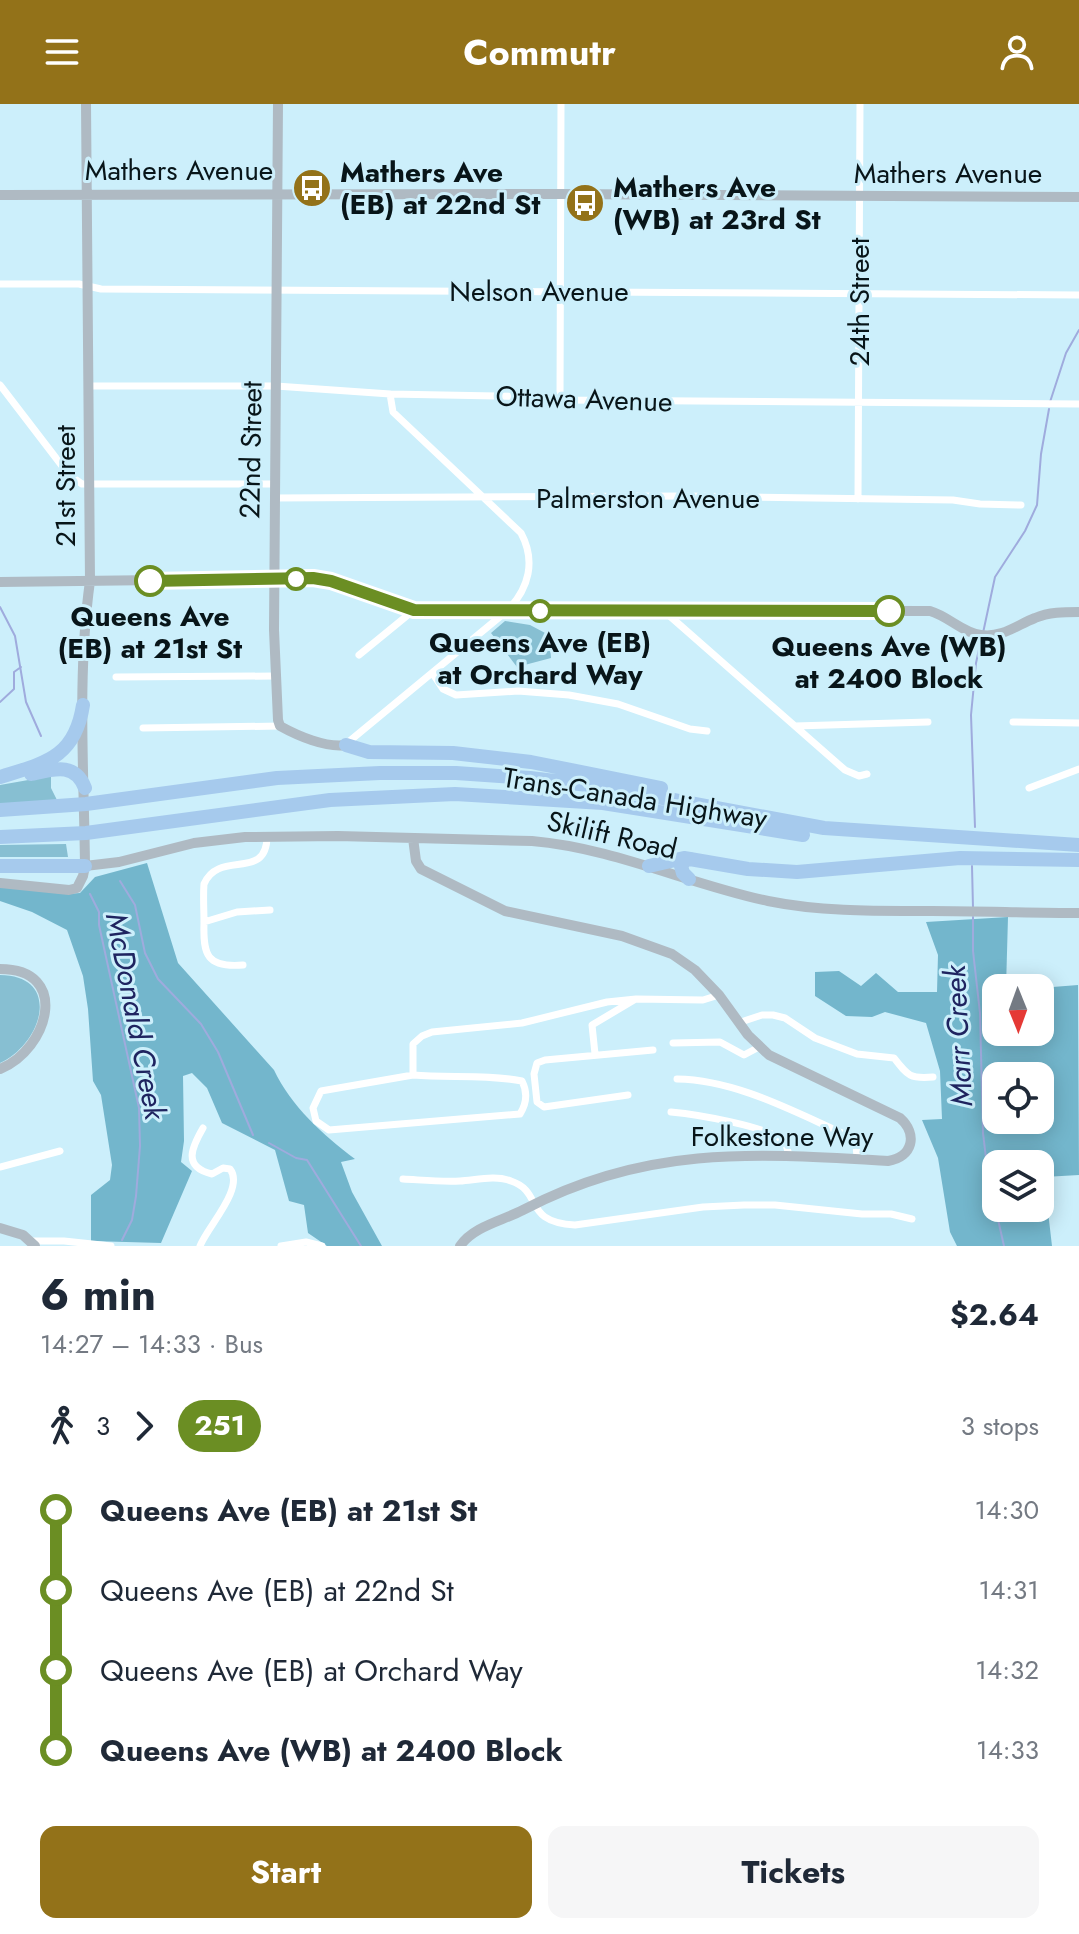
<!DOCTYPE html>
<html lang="en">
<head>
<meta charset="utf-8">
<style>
  :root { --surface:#fff; --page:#f6f6f7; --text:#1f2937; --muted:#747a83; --accent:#937219 }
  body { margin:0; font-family:Jost,sans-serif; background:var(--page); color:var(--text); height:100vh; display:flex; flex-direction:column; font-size:30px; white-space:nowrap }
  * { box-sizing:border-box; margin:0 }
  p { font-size:26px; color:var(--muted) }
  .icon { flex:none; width:44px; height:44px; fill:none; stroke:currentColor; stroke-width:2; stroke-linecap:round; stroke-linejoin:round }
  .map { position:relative; height:1142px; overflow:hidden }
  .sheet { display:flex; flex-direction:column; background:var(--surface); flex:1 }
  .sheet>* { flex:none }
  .badge { padding:0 16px; border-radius:26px; font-size:28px; line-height:52px }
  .needle { width:52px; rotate:179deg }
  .controls { position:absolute; left:982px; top:870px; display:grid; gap:16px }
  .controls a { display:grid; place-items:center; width:72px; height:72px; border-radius:16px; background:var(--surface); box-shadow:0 4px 20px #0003; font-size:40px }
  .map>.badge { position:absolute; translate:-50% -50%; box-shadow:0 0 0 4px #fff }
  .legs { display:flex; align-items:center; gap:12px; height:88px; padding:0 40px; font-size:26px }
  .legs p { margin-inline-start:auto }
  .summary { display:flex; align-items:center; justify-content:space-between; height:136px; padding:0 40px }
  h1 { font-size:44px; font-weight:700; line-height:60px }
  .action { display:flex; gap:16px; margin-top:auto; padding:16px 40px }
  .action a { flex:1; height:92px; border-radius:16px; background:var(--accent); color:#fff; font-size:32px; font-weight:700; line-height:92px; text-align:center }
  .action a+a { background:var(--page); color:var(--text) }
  ul { padding:0 40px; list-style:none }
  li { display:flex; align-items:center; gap:28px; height:80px; font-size:30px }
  li i { display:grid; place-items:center; width:12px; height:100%; margin:0 10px; background:currentColor }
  li i::after { content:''; width:20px; height:20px; margin:-10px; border:6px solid; border-radius:50%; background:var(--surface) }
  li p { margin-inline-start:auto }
  li:first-child i { background:linear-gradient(#0000 50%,currentColor 0) }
  li:last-child i { background:linear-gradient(currentColor 50%,#0000 0) }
  header { display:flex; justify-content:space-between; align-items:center; height:104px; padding:0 40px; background:var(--accent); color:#fff; font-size:36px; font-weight:700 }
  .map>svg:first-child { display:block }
  .green { fill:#87bfd2 }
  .forest { fill:#73b6cc; fill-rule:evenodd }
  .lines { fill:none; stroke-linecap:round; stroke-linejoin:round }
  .stream { stroke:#9fabdd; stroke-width:2 }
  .street { stroke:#fff; stroke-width:7 }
  .secondary { stroke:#afbac3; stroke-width:10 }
  .highway { stroke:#a6caed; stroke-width:14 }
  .line-1-casing { stroke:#fff; stroke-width:18 }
  .line-1 { stroke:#6b8e23; stroke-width:12 }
  .stop-1-dot { fill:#fff; stroke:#6b8e23; stroke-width:4 }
  .labels { text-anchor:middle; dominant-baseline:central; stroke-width:6; stroke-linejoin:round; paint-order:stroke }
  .street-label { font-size:28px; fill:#081519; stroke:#cceffb }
  .poi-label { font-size:28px; font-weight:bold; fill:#081519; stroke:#cceffb; text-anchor:start }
  .stop-label { font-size:28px; font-weight:bold; fill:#081519; stroke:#cceffb }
  .water-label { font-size:30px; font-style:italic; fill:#1f2460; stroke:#cceffb }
</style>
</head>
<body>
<header><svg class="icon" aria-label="menu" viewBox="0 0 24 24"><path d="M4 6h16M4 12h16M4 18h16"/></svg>Commutr<svg class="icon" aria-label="person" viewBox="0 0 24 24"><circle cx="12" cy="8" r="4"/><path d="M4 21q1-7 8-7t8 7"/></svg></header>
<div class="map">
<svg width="1079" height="1142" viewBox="0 0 1079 1142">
  <rect width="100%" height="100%" fill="#cceffb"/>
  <path class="green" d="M505,517L530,521L549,531L551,554L517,563L491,529Z
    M51,672V684L57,696L0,700V681Z
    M66,740L68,753H0V741Z
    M0,871C63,872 42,940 0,959Z"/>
  <path class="forest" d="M147,759L178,859L274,966C291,1002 323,1031 355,1055L341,1058L352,1088L382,1142H327L308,1129L304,1101L289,1097L275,1046L222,1019L207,984L192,969L183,972L184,1037L181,1058L192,1067L161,1139L91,1137V1091L110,1076L112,1061L101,991L93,977L88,905L83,872L67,826L32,808L0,797V783L66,790L80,789L95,773Z
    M1008,813L1006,884H996V928H1040V884L1078,881L1079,1071L1044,1073L1052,1142H957L950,1128L938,1054L922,1016L942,1015L940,967L926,919L885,908L872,913L846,912L815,892V868L839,867L861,882L876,869L898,888H937L938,851L926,818ZM996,972H1040V1016H996ZM996,1060H1040V1104H996Z"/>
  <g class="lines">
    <path class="stream" d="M1050,298L1066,249L1079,226
      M0,503L15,532L26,598L41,632
      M983,529L995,473L1025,427L1037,401L1041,350L1049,305
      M0,598L14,585V568L21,563
      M975,723L971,611L976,559L981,536
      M972,762L973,804
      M120,777L135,801L145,849L158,875L201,920L218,948L253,1031
      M90,790L99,808V821L139,1004L140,1042L136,1092L132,1116L122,1136
      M973,813V847L980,909L983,1029L988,1071L1004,1142
      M269,1039L296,1054L307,1056L361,1142"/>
    <path class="street" d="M0,180H79L101,185L1079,191
      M0,281L69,371L82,380H275
      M88,282H276L390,290L550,293L560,296L1079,300
      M560,296L561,0
      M275,394L687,392L953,396L980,400L1021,401
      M858,395L860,0
      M664,507L845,666L859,672L867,670
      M359,551L414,506
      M433,570L443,585L456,591L518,587L569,591L618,600L690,625L707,627
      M116,573L274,572
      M1013,618L1079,619
      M795,622L928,618
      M143,624L280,622
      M346,640L508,506C529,484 536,457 521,429L393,308L390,290
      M1029,684L1079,665
      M204,818L237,808L270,806
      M243,861C207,864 203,851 204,819C204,806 203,792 204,780C219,745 267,778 267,732
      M738,919L762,911H773L785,914L815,934L857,950L894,954C908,972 910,975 933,973
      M673,939L720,938L744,951L759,943
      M595,950L592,921L634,896
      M413,971C450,974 486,970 522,977C528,989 527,999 520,1010L329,1026L316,1017L313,1004L321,987Z
      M413,971V940L422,932L432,928L522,919L607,898L636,895L703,896L719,891
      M677,975C738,976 796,1009 851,1033L856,1039L857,1055
      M628,991L544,1003L537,998L534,970L537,959L545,956L653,946
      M671,1008C692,1010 772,1022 785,1039C786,1040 788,1048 789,1050
      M0,1063L60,1047
      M403,1075C422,1076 441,1078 460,1077C476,1076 496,1071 511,1077C544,1088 522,1118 575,1121L703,1103L744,1101H775L862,1110H891L912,1115
      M32,1137H64L111,1142
      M200,1142C208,1122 245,1084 230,1065L223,1064L212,1070C182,1063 192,1043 203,1024
      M281,1142L306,1138L322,1142"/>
    <path class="secondary" d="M278,0L274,526L278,616L280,622C298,632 326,644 346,641
      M0,91L561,90L1079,93
      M0,478L313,474L331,477L414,506L930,507C948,512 963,529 981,531C1002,534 1017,521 1035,514C1049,508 1064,508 1079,508
      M413,734L416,757L421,765L505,807L622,832L672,850L695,866L719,891L748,931L769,951L900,1014C918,1030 913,1053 888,1057C754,1049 646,1041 523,1106C502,1117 474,1122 460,1142
      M85,762L119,758L194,739L245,733L338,732L532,737C614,744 688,780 768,797C822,808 878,807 932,807C981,807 1030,809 1079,809
      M0,779L69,786L77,784L83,772L85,762C84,668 77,571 90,477L86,0
      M0,865C71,865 49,945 0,965
      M0,1124L23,1131L35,1142"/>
    <path class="highway" d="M346,641L369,648L453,649L531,658L661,684
      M31,670C54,665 75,658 85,684
      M0,673C45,659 75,654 83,601
      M0,706L86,700L277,674L380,669H456L530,674L604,683L824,724L1079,741
      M0,733L86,729L330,696L455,690L603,699L803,731
      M0,762H85
      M649,762L684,754L748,765L797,768L960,754L1079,756
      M689,775L683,769L681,762L685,756L691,755"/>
  </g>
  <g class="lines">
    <g class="line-1-casing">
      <path id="line-1" d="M150,477L313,474L331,477L414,506L889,507"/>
    </g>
    <use href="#line-1" class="line-1"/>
  </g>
  <defs>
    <g id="bus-disc" transform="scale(2)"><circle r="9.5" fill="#937219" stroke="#cceffb"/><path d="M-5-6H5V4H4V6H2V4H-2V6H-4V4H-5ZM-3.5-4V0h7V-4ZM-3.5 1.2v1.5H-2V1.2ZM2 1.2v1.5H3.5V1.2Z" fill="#fff"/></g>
  </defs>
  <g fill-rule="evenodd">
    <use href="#bus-disc" x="312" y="84"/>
    <use href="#bus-disc" x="585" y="99"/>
  </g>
  <g class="stop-1-dot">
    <circle cx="296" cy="475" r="10"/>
    <circle cx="150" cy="477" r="14"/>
    <circle cx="540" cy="507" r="10"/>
    <circle cx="889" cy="507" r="14"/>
  </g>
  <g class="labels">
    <g class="street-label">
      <text x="179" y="66">Mathers Avenue</text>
      <text x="948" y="69">Mathers Avenue</text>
      <text x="539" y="187">Nelson Avenue</text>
      <text transform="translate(859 198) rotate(-90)">24th Street</text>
      <text transform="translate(584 295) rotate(2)">Ottawa Avenue</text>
      <text transform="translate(251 346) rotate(-89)">22nd Street</text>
      <text transform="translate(65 382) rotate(-90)">21st Street</text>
      <text x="648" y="394">Palmerston Avenue</text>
      <text transform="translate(635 694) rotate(9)">Trans-Canada Highway</text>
      <text transform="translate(612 731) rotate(13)">Skilift Road</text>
      <text x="782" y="1032">Folkestone Way</text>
    </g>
    <g class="poi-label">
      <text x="340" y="68">Mathers Ave<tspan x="340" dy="32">(EB) at 22nd St</tspan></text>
      <text x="613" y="83">Mathers Ave<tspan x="613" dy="32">(WB) at 23rd St</tspan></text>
    </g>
    <g class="stop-label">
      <text x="150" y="512">Queens Ave<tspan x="150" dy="32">(EB) at 21st St</tspan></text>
      <text x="540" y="538">Queens Ave (EB)<tspan x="540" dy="32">at Orchard Way</tspan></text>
      <text x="889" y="542">Queens Ave (WB)<tspan x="889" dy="32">at 2400 Block</tspan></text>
    </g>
    <g class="water-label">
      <text transform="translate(136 912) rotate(79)">McDonald Creek</text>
      <text transform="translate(958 932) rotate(-93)">Marr Creek</text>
    </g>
  </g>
</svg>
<div class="controls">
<a><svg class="needle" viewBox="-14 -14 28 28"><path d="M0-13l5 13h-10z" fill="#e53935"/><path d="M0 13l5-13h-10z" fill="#747a83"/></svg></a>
<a><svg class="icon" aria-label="locate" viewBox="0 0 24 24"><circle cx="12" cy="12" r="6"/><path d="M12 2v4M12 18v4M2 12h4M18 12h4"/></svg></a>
<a><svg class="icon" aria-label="layers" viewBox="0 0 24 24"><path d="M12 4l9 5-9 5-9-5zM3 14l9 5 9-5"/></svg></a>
</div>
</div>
<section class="sheet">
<div class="summary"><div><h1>6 min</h1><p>14:27 – 14:33 · Bus</p></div><b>$2.64</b></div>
<div class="legs"><svg class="icon" aria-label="walk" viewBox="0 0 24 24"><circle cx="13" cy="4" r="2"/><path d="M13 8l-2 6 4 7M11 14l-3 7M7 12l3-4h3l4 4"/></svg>3<svg class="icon" aria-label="forward" viewBox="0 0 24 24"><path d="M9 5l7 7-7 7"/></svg><b class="badge" style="background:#6b8e23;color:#fff">251</b><p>3 stops</p></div>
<ul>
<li><i style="color:#6b8e23"></i><b>Queens Ave (EB) at 21st St</b><p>14:30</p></li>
<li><i style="color:#6b8e23"></i><span>Queens Ave (EB) at 22nd St</span><p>14:31</p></li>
<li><i style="color:#6b8e23"></i><span>Queens Ave (EB) at Orchard Way</span><p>14:32</p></li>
<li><i style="color:#6b8e23"></i><b>Queens Ave (WB) at 2400 Block</b><p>14:33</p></li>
</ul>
<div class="action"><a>Start</a><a>Tickets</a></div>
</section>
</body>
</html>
